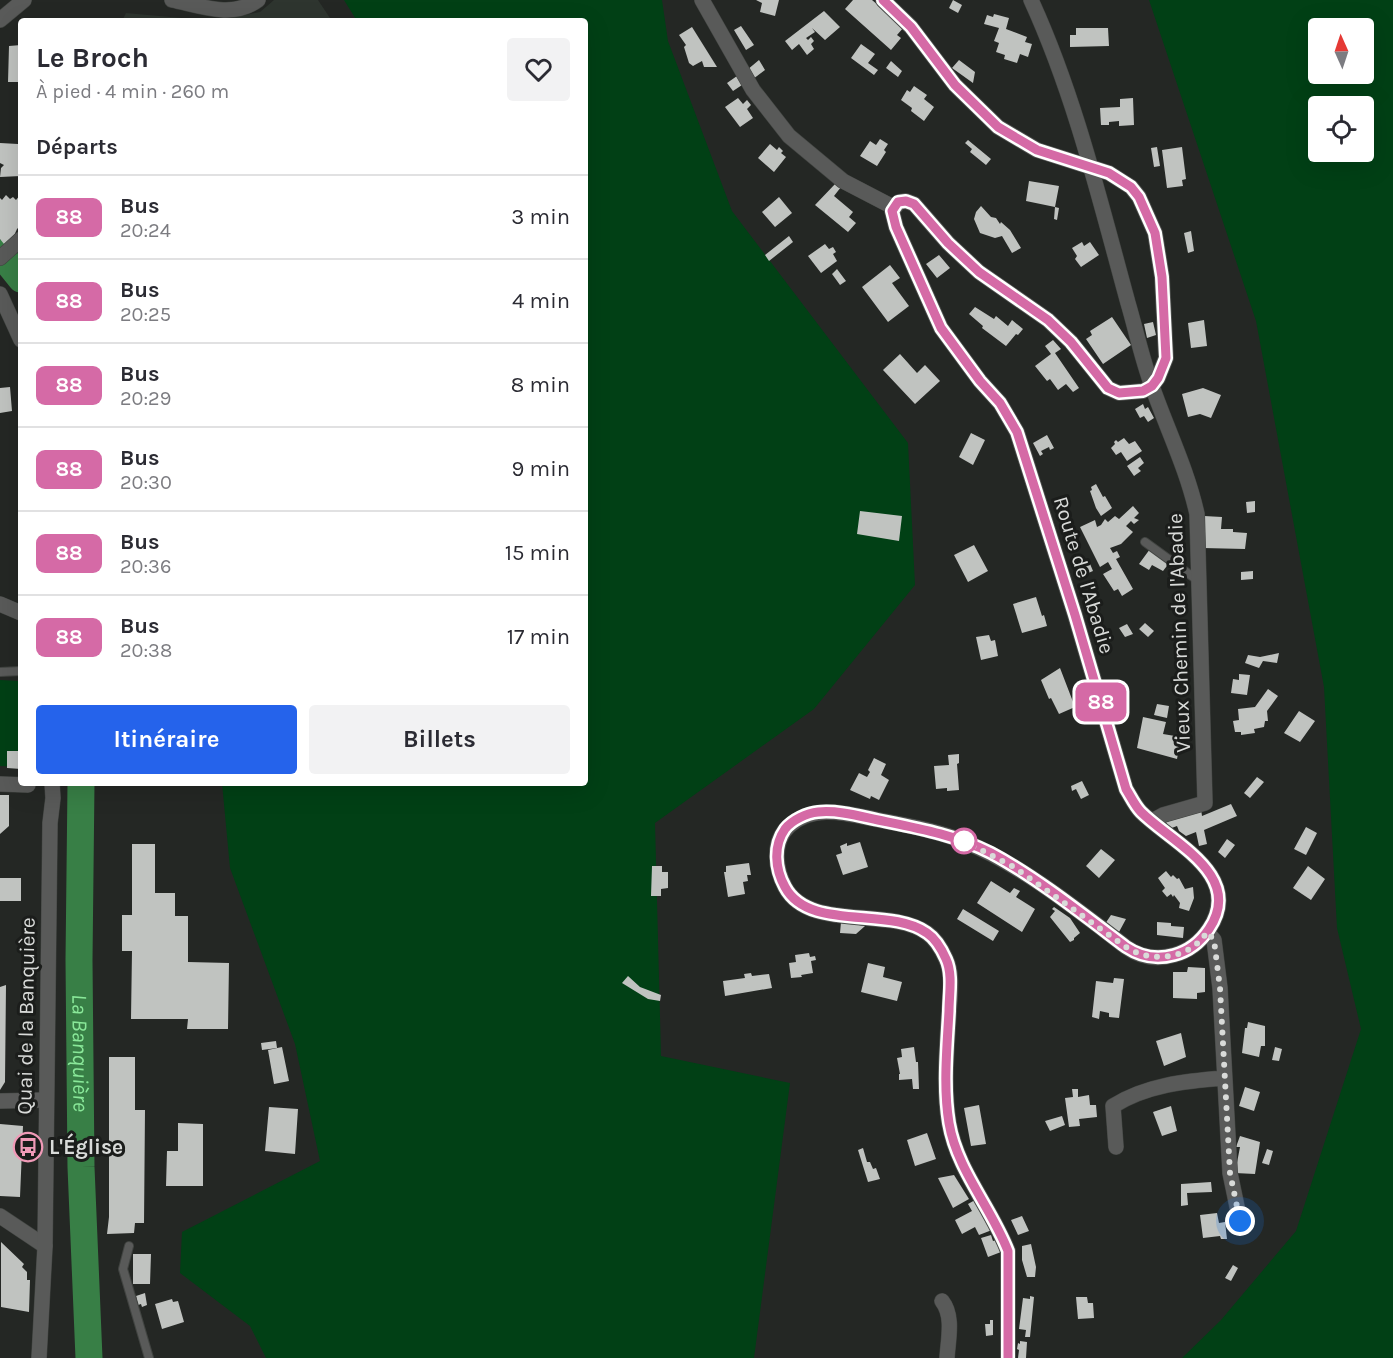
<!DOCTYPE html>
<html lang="fr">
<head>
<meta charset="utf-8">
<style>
  :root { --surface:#fff; --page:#f2f2f3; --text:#2b2b33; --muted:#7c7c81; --line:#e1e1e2; --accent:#2563eb }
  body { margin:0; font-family:Karla,sans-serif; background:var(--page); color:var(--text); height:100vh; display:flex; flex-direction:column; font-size:22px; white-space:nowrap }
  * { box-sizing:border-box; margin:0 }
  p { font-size:20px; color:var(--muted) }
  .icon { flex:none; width:33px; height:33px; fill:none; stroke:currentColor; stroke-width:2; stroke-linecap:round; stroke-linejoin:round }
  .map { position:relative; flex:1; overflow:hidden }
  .drawer { position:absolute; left:18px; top:18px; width:570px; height:768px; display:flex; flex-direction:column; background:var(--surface); border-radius:6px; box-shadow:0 6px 24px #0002 }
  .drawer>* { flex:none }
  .badge { padding:0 12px; border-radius:9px; font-size:21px; line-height:39px }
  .needle { width:39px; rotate:357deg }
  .fabs { position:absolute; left:1308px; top:18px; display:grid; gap:12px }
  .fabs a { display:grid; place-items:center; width:66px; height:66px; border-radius:6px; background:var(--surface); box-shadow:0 6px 24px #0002; font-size:30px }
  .you { position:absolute; width:30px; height:30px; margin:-15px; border:4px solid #fff; border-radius:50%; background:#1a73e8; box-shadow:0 0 0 9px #1a73e833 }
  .map>.badge { position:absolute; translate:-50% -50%; box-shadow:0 0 0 3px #fff }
  h2 { padding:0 18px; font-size:22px; line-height:54px }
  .round { display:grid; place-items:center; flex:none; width:63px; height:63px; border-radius:6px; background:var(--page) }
  .overview { display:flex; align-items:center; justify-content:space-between; height:102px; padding:0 18px }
  h1 { font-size:28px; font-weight:700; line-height:45px }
  .action { display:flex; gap:12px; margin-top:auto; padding:12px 18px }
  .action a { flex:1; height:69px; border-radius:6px; background:var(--accent); color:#fff; font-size:24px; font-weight:700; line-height:69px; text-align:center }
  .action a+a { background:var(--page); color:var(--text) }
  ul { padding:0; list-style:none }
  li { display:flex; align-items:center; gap:18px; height:84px; padding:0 18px; border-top:2px solid var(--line) }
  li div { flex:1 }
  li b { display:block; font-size:22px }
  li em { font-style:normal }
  li .badge { min-width:66px; font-weight:700; text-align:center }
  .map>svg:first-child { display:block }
  .built { fill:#2e352f }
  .green { fill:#014015; fill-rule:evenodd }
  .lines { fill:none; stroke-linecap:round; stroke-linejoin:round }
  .river { stroke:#387f46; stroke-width:27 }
  .building { fill:#c0c3c0 }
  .service-casing { stroke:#414441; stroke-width:10 }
  .minor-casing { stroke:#414441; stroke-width:16 }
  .tertiary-casing { stroke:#414441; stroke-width:16 }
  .service { stroke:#595a59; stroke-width:8 }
  .minor { stroke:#595a59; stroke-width:15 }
  .tertiary { stroke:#595a59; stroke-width:15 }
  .line-casing { stroke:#fff; stroke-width:14 }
  .line { stroke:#d56aa6; stroke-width:9 }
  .walk { stroke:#d9dbd9; stroke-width:6; stroke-dasharray:0 10.8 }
  .stop-dot { fill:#fff; stroke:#d56aa6; stroke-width:3 }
  .labels { text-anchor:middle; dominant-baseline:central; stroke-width:6; stroke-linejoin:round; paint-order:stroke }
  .street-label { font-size:21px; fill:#d9dbd9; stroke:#1b1d1b }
  .poi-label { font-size:21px; font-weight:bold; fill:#d9dbd9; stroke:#1b1d1b; text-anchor:start }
  .water-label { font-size:22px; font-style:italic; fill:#89e899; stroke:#1b1d1b }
</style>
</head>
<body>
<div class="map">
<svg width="1393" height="1358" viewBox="0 0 1393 1358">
  <rect width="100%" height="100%" fill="#242724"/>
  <path class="built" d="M274,0H318L332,21H122L126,13L215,21L260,12Z"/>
  <path class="green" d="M344,0H662L668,41L732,211L908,443L915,585L814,709L655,823L661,1056L790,1083L754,1358H266L250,1326L180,1273L182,1232L320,1161L295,1044L230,868L222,783H585V21H357Z
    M1149,0H1393V1358H1182L1221,1320L1296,1231L1361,1029L1337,928L1324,687L1256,321ZM1364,28V74H1318V28ZM1364,106V152H1318V106Z
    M0,680L21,681V767L0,766Z"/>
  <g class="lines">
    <g class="river">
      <path d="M0,253L21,279"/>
      <path id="s1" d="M81,783L79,960L81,1167L89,1358"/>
    </g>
  </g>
  <path class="building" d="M756,0H779L775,16L760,12L762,3Z
    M853,0H872L904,27L897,35L901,38L891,50L845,9Z
    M953,0L962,5L958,13L949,8Z
    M824,11L840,27L825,40L812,28L815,32L806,38L808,40L811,37L814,41L811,44L814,49L807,55L799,44L792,50L785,41Z
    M994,14L1009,18L1006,29L1027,37L1025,42L1032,44L1028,57L1020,54L1017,63L1004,59L1005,55L996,52L999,43L994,41L999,28L984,24L987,15L993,17Z
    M741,26L754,45L746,50L734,30Z
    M692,27L717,67H704L702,61L693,66L689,63L684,47L686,45L679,35Z
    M1076,28H1108L1109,46L1070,47V35H1076Z
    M861,44L875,54L868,63L878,70L874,75L851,58Z
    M21,45V82H8L9,46Z
    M759,60L765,70L753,79L747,70Z
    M959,60L975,72L973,83L952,68Z
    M891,61L902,71L898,77L886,68Z
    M737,76L742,85L733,91L727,83Z
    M914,86L927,95L924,99L934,107L924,121L911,111L912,108L901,100L907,90L910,92Z
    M738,98L743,104L747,100L751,105L747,109L753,118L740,127L725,107Z
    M1133,98L1134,125L1119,126V121L1109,122V125H1101L1100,108L1120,107V99Z
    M880,139L888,144L884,150L886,152L877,166L860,156L870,141L876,145Z
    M968,140L991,159L986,165L970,152L972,149L965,143Z
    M0,143L18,144V149H21V176L0,177L1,168L4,165L0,163Z
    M770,144L777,150L779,147L783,151L781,153L786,157L774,172L758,158Z
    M1157,147L1160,166L1154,167L1151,148Z
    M1182,147L1186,179L1182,180L1183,186L1167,188L1162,150Z
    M1029,181L1059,186L1055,207L1059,208L1057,220L1054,219L1055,207L1026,201Z
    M836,183L841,187L834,196L853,212L849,217L856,223L848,232L815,205Z
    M21,194V225L17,229L8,249L0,239V198L2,200L6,195L10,199L13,197L16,200Z
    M779,197L792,213L775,227L762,212Z
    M981,206L991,217L996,218L1000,224L1001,222L1010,230L1021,248L1012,253L1002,236L995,238L980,233L974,219L976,212Z
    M1191,231L1194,251L1188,253L1184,233Z
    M789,236L793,242L769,261L765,255Z
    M1082,242L1084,246L1090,242L1099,255L1081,267L1075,259L1077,256L1072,248Z
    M825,244L829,249L833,247L836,252L833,254L837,261L821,273L808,256Z
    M939,255L950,268L937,278L926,264Z
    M890,265L900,278L892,283L909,306L888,322L862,287Z
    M837,269L846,281L840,285L832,274Z
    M975,307L994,319L996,316L1008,326L1012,320L1023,329L1018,335L1016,334L1006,346L982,328L983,326L969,314Z
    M1112,317L1131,345L1103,364L1086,339L1092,335L1090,331Z
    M1204,320L1207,346L1191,348L1188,323Z
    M1153,322L1156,335L1147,338L1144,324Z
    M1053,340L1061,349L1055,353L1079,388L1073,392L1066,384L1058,390L1050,379L1047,381L1035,366L1051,354L1045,346Z
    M900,354L917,373L925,365L940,381L915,404L883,370Z
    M10,387L12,411L0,413V388Z
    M1203,388L1221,395L1211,418L1200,414L1188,417L1182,394Z
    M1143,404L1145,409L1148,407L1154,418L1148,422L1144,416L1140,418L1135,409Z
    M971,433L985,440L973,465L959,457Z
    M1047,435L1054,448L1050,450L1049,447L1041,451L1043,454L1040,456L1033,443Z
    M1124,438L1129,444L1135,441L1142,451L1127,461L1121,452L1116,455L1111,448L1115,444L1114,442L1116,440L1118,442Z
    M1140,457L1144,463L1138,468L1141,471L1134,476L1127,466Z
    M1096,484L1103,497L1105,496L1112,508L1101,516L1096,508L1090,491L1092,490L1091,487Z
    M1255,501V512L1247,513L1246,502Z
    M1133,506L1139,513L1134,518L1139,520L1134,524L1131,521L1126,526L1133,532L1121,544L1110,548L1113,553L1117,551L1120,557L1116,559L1133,589L1122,596L1118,589L1114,591L1103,574L1112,569L1108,562L1100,567L1080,527L1095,520L1097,527L1101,525L1105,519L1108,522L1115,516L1119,519Z
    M860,511L902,516L899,541L857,534Z
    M1204,516L1222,517L1221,529H1233V532L1247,533L1245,549L1203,548Z
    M974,545L988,571L968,582L954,555Z
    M1150,549L1170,562L1163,571L1152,565L1149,570L1139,564Z
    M1088,559L1093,571L1081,576L1077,564Z
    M1253,571V579L1241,580V572Z
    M1036,597L1042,616L1044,615L1047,626L1022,633L1013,604Z
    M1145,623L1154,631L1148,637L1139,629Z
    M1127,624L1133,634L1125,637L1119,628Z
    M989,635L991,641L995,640L998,656L981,660L976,637Z
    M1279,653L1277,663L1263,661L1259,668L1245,663L1248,655L1260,657Z
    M1060,668L1075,707L1059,714L1051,698L1049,699L1041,680Z
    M1239,674L1250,675L1247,695L1231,693L1233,679L1239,680Z
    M1268,689L1278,696L1267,711L1268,721H1265L1264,727L1254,729L1255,733L1241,735V732H1235L1233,721L1239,720L1238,709L1255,707Z
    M1157,704L1169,706L1167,718L1154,715Z
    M1299,711L1315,721L1300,742L1284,733Z
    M1143,717L1166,722L1163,734L1181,737L1177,759L1137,748Z
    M7,751H21V769L7,768Z
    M959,754V763L957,764L959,790L947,791V788L936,789L934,766L949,765L948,755Z
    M874,758L886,764L881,775L889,780L879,800L871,796L870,799L850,790L859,773L867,777L870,772L868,770Z
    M1257,777L1264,782L1250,798L1244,793Z
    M1082,781L1089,795L1081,799L1076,789L1072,791L1071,786Z
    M0,795H9V826L0,834Z
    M1231,804L1237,816L1204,830L1207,844L1199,846L1196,832L1186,836L1179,831L1177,826L1169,829L1166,822L1201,809L1202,816Z
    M1306,827L1317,833L1306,855L1294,849Z
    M1227,839L1235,845L1225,858L1218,852Z
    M860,842L868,867L843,875L836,855L842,853L840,846L847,843V846Z
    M132,844H155V893H175V916H188V962L229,963L228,1029H187L188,1019H131L132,951H122V915H132Z
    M1101,849L1115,860L1099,878L1086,866Z
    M749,863L751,875H747L748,881L743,882L745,894L728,897L724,872H726V866Z
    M652,866H662V872H668V888L661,889V896H651Z
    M1308,866L1325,879L1311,900L1293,888Z
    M1166,871L1171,877L1173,875L1177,879L1179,878L1185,889L1193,887L1194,898L1189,911L1179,908L1180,903L1174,895L1173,897L1171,894L1167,897L1162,891L1165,888L1158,878Z
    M0,878H21V901H0Z
    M991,881L1010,893L1014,888L1020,891L1016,897L1035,909L1022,932L977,903Z
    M1054,907L1070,918L1080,933L1074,938V940L1070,942L1050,917L1055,911L1052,909Z
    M963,909L999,931L993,941L957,919Z
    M1111,915L1126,919L1119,932L1105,924Z
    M841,922L865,926L856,934L840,933Z
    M1157,922L1171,923V926L1184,927L1183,938L1157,935Z
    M809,953L810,957L815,956L816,960L811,961L813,973L801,975L802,977L791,978L789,963L796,962L795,955Z
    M868,963L885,967L883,977L902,982L897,1001L861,992Z
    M1188,967L1205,968V992L1197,993V999L1173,998V972H1187Z
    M751,973L752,976L769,974L772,988L725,996L723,981L745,978L744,974Z
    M628,976L640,987L661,995L660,1001L648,999L622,983Z
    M1114,978L1124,979L1119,1018L1109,1017V1013L1100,1011L1099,1019L1092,1017L1096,981L1113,983Z
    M6,985L5,1082L0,1090V987Z
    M1248,1022L1265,1026V1046H1261L1259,1057L1242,1053L1245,1028H1247Z
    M1181,1033L1186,1057L1164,1066L1156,1041Z
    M276,1041L277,1048L262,1050L261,1043Z
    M282,1047L289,1081L274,1084L268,1050Z
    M914,1047L916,1062H918L919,1089H913L912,1079L899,1080V1074H900L897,1058L902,1057L901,1049Z
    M1275,1047L1282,1049L1279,1061L1272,1060Z
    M109,1057H135V1110H145L144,1223H135L134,1233L107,1234L109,1217Z
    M1245,1087L1260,1092L1254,1111L1239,1106Z
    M1072,1089H1078V1097L1089,1095L1090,1105H1096L1097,1117L1079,1119L1080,1126L1069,1127L1065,1098L1073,1097Z
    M979,1105L986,1144L971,1146L964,1108Z
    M1171,1106L1177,1131L1162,1136L1153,1112Z
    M269,1107L298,1109L295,1154L265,1151Z
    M1062,1116L1065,1125L1050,1131L1045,1121Z
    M178,1123L203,1124V1186H166L167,1151H178Z
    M0,1124L23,1126L20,1197L0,1196Z
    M927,1133L936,1159L915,1166L907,1140Z
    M1240,1136L1260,1142L1255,1174L1235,1173L1240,1147H1236Z
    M863,1148L867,1162H870L873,1169L876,1168L880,1179L868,1182L858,1150Z
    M1267,1149L1273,1151L1269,1165L1262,1163Z
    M954,1175L969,1199L953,1208L938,1178Z
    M1211,1182L1212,1192L1187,1193L1188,1205L1181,1206V1184Z
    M975,1200L992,1230L979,1235L975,1227L962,1234L955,1220L972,1211L968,1204Z
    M1217,1213L1219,1223L1225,1222L1227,1239H1221L1220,1236L1203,1238L1200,1215Z
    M1022,1216L1029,1231L1018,1235L1011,1220Z
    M991,1235L993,1241L997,1240L1001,1252L988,1257L981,1238Z
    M1,1242L24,1264L22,1267L27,1272V1280H30L29,1312L1,1307Z
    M1031,1244L1036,1267L1035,1277H1027L1022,1260V1246Z
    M133,1254H151L150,1284H133Z
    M1233,1265L1238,1268L1231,1281L1225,1278Z
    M145,1293L147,1305L142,1307L141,1304L138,1305L136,1296Z
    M1030,1296L1034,1297L1030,1337H1025L1026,1330L1019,1329L1023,1298L1030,1299Z
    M1076,1297H1087L1088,1303H1093L1094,1318L1078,1319Z
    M172,1299L173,1302L178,1301L184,1322L162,1329L155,1304Z
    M990,1320H993V1335L986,1336L985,1324H990Z
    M1020,1341L1027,1342L1026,1358H1018L1019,1350L1017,1349L1018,1343L1020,1344Z"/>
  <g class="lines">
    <g class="service-casing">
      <path id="service" d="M1145,542L1200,582
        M0,672L21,671
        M129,1246L123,1269L149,1358"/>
    </g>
    <g class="minor-casing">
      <path id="minor" d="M172,0C201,6 232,19 258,0
        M1031,0C1075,96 1100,201 1128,303C1136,330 1142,359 1152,386C1167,429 1187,469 1197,514L1205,803L1163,815L1152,821
        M0,20L24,0
        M0,258L21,239
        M0,604L21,613
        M0,784L28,785
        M1207,932L1214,940L1220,988L1230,1173L1240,1221
        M0,1101L45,1100
        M1116,1147L1113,1106C1146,1085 1186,1081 1224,1078
        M0,1216L45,1246
        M942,1301C954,1316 948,1340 947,1358"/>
    </g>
    <g class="tertiary-casing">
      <path id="tertiary" d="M702,0L753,90L789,136L843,181L893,207
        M883,0L911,27L955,85L998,127L1037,150L1109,173L1131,187L1139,197L1155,233L1162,277L1166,358L1158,378L1152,386L1143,391L1119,393L1108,388L1071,342L1048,320L979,272L948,243L914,204L906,201L899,202L892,211L896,227L941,328L980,381L1000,403L1017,432L1075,615L1126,789C1131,797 1135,806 1141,812C1172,843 1245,875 1209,929C1201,941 1189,951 1174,955C1156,960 1140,957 1126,947C1079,911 1019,863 965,842C936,830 904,825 874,819C845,813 813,804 789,826C772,841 775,868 785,887C809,932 889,906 927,933C936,939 942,950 946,959C953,974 950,995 949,1011C947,1048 943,1087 949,1123C957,1170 991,1207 1008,1251V1358
        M0,294L21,340
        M39,1358L45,1246L50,823L53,798L52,783"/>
    </g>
    <use href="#service" class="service"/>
    <use href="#minor" class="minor"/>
    <use href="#tertiary" class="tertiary"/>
  </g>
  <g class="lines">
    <g class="line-casing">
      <path id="line" d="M883,0L911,27L955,85L998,127L1037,150L1109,173L1131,187L1139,197L1155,233L1162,277L1166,358L1158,378L1152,386L1143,391L1119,393L1108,388L1071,342L1048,320L979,272L948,243L914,204L906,201L898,202L892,211L896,227L941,328L980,381L1000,403L1017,432L1075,615L1126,789C1131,797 1135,806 1141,812C1172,843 1245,875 1209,929C1201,941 1189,951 1174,955C1156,960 1141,957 1126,947C1085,916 1036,877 991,853C956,835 917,828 878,820C859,816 838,810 818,812C807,813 792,820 785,829C773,846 775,869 785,887C809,932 889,906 927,933C936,939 942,950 946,959C953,974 949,995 949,1011C947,1048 943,1087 949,1123C957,1170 991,1207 1008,1251V1358"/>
    </g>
    <use href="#line" class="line"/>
    <path class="walk" d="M964,841L1014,867L1126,947C1152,964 1190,959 1207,932L1214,940L1220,988L1230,1173L1240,1221"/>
  </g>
  <defs>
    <g id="bus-ring" transform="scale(1.5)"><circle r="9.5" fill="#1b1d1b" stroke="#f09ab7" stroke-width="1.5"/><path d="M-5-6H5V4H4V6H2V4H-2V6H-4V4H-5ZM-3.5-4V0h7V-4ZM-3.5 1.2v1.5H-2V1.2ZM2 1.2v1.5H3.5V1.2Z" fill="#f09ab7"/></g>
  </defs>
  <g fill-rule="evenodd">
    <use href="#bus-ring" x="28" y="1147"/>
  </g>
  <circle class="stop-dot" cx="964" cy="841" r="12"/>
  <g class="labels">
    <g class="street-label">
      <text transform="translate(1084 575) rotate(73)">Route de l'Abadie</text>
      <text transform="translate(1179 633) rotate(-92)">Vieux Chemin de l'Abadie</text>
      <text transform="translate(26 1016) rotate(-89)">Quai de la Banquière</text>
    </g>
    <g class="poi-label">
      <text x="49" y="1147">L'Église</text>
    </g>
    <g class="water-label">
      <text stroke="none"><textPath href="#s1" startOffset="270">La Banquière</textPath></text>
    </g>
  </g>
</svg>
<div class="fabs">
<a><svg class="needle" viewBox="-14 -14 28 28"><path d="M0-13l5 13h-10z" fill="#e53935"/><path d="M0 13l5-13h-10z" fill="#7c7c81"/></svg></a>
<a><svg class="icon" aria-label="locate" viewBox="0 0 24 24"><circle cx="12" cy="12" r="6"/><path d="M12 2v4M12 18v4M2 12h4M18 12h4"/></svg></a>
</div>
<div class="you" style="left:1240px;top:1221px"></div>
<b class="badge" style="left:1101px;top:702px;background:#d56aa6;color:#fff">88</b>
<section class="drawer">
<div class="overview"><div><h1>Le Broch</h1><p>À pied · 4 min · 260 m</p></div><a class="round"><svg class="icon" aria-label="heart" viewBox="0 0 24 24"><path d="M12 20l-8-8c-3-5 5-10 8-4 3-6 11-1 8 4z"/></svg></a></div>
<h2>Départs</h2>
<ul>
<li><span class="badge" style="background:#d56aa6;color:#fff">88</span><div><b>Bus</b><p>20:24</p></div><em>3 min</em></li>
<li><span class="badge" style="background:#d56aa6;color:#fff">88</span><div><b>Bus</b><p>20:25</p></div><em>4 min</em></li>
<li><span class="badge" style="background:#d56aa6;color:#fff">88</span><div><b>Bus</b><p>20:29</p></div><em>8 min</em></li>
<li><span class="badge" style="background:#d56aa6;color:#fff">88</span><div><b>Bus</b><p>20:30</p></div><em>9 min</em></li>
<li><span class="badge" style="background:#d56aa6;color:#fff">88</span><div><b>Bus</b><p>20:36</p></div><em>15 min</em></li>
<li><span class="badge" style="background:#d56aa6;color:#fff">88</span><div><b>Bus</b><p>20:38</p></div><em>17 min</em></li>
</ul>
<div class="action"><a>Itinéraire</a><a>Billets</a></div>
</section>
</div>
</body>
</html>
